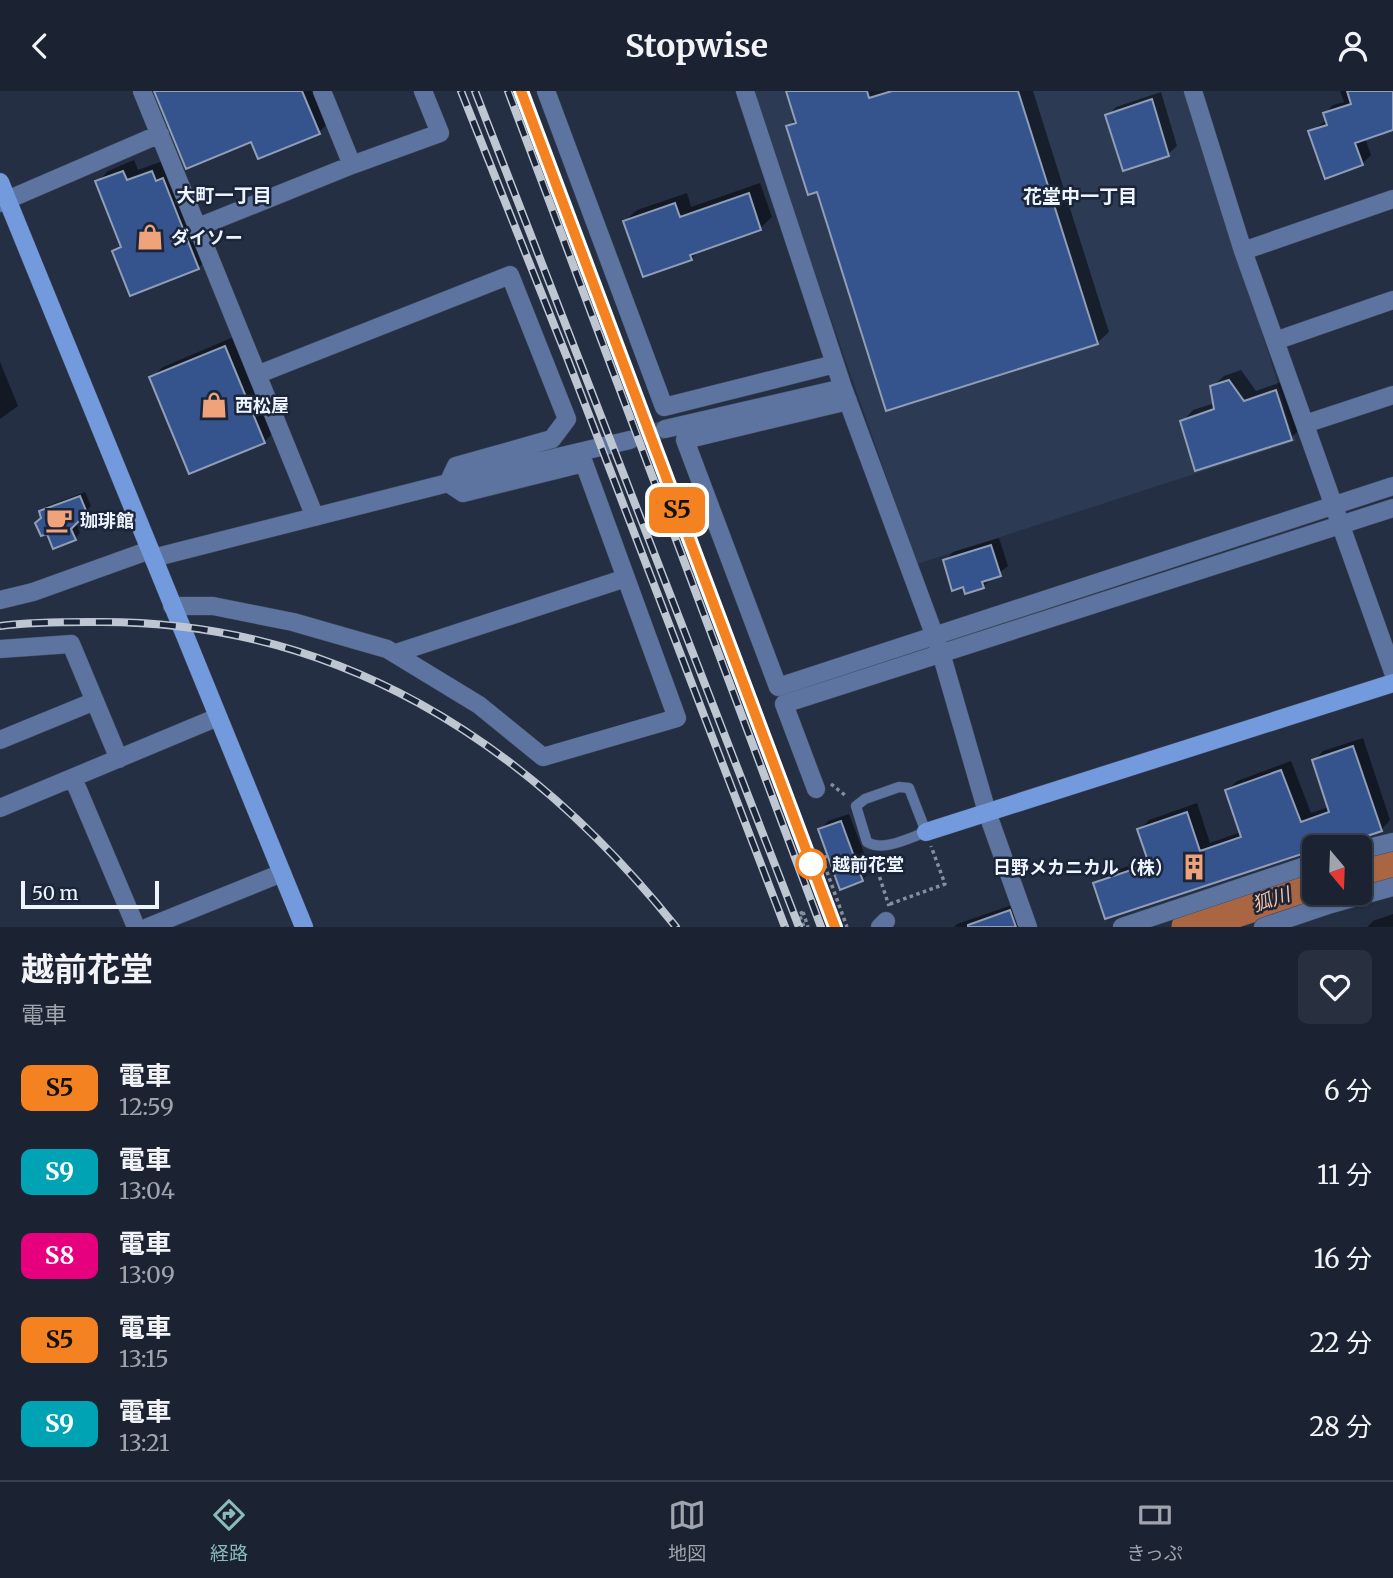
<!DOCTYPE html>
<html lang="ja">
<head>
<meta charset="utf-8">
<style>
  :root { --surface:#1b2333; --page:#282f3f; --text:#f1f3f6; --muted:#a0a4ac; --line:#39404e; --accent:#8bbbb9 }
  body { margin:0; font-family:Merriweather,"Noto Sans JP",serif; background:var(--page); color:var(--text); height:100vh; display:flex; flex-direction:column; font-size:26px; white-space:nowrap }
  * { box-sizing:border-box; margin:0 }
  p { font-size:23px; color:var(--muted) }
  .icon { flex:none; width:38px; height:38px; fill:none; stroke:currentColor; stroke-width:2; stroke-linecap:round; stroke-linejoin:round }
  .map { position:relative; height:836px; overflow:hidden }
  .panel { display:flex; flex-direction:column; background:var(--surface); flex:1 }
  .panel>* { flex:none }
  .badge { padding:0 14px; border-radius:10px; font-size:24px; line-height:46px }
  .needle { width:46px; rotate:161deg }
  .controls { position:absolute; left:1302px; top:744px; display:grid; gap:14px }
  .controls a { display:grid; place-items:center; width:70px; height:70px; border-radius:10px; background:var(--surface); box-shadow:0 2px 5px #0004,0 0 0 2px var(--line); font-size:35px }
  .scale { position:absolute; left:21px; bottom:18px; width:138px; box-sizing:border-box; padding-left:7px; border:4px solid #edf4fe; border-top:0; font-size:19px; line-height:24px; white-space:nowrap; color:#edf4fe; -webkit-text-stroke:5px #1b2539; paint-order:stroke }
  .map>.badge { position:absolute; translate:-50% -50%; box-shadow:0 0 0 4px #fff }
  .round { display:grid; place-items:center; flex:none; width:74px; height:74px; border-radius:10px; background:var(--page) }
  .summary { display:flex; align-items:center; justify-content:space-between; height:119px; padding:0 21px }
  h1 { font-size:33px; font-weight:700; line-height:52px }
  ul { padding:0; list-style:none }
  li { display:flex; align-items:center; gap:21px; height:84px; padding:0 21px }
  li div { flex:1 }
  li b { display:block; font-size:26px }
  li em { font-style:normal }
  li .badge { min-width:77px; font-weight:700; text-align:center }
  header { display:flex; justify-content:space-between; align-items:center; height:91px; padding:0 21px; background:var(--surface); font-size:32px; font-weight:700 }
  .dock { display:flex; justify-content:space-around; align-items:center; height:98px; border-top:2px solid var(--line); background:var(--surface); font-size:19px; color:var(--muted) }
  .dock a { display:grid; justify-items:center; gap:4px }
  .dock .selected { color:var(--accent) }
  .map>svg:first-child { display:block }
  .built { fill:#2c3a53 }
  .shadow { fill:#0007 }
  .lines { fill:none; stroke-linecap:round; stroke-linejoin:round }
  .river { stroke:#aa6642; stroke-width:33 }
  .building { fill:#35548d; stroke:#909eb7; stroke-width:2 }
  .street-tunnel { stroke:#424d60; stroke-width:18; stroke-dasharray:18 9; stroke-linecap:butt }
  .lane-casing { stroke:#404b5e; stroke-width:11 }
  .street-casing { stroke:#404b5e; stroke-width:19 }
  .secondary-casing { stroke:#404b5e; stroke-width:19 }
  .path { stroke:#868f9e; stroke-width:3.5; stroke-dasharray:3.5 3.5; stroke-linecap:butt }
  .lane { stroke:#5c749f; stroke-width:10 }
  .street { stroke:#5c749f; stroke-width:18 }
  .secondary { stroke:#749ade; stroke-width:18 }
  .rail-casing { stroke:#bec6d2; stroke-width:8 }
  .rail { stroke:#1b2539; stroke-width:5; stroke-dasharray:16; stroke-linecap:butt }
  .line-casing { stroke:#fff; stroke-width:16 }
  .line { stroke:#f58220; stroke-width:10 }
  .stop-dot { fill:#fff; stroke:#f58220; stroke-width:3.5 }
  .labels { text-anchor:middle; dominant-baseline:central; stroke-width:5; stroke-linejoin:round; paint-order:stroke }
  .poi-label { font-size:18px; font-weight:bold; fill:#edf4fe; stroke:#1b2539; text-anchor:start }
  .stop-label { font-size:18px; font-weight:bold; fill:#edf4fe; stroke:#1b2539; text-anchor:start }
  .neighbourhood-label { font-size:19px; font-weight:bold; fill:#edf4fe; stroke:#1b2539 }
  .water-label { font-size:19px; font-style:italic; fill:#fcc2a4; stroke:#1b2539 }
</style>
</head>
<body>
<header><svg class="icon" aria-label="back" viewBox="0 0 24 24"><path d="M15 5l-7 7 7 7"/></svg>Stopwise<svg class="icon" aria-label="person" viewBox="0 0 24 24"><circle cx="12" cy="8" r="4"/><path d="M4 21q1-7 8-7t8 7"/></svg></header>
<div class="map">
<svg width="1393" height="836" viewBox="0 0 1393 836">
  <rect width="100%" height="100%" fill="#242f44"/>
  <path class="built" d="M751,0H1186L1296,350L917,473Z"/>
  <path class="shadow" d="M154,0H318L330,30L319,41L252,49Z
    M788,0H1033L1109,241L1097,252L818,99L788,36L796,27Z
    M1340,0H1393V37L1365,47L1371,64L1362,73L1310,41L1327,29L1325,23L1333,14L1344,11Z
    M1161,1L1177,55L1168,63L1107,25L1116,16Z
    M134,69L138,79L163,70L210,166L198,177L114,160L122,153L97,91L108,80Z
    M760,92L772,126L760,137L701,158L691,168L625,130L637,119L687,102L691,116Z
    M236,245L275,340L264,351L151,287L163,276Z
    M0,271L18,315L0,328Z
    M1241,279L1256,300L1287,289L1302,336L1291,347L1182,331L1193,319L1215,312L1212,296L1224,285Z
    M85,401L91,415L76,431L80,442L75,448L43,426L41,421L47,415Z
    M999,447L1008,475L983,495L945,470L953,461Z
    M1363,647L1390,729L1381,739L1314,756L1106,826L1095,793L1105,783L1149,768L1139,739L1149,729L1197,712L1210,752L1241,741L1227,699L1237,690L1291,670L1311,722L1329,716L1314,670L1323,660Z
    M849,723L871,780L862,789L820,739L828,730Z
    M1018,812L1028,836H954L957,833Z
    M1393,823V836H1367L1373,830Z"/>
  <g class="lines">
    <path class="river" d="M1360,782L1393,774
      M1188,836L1314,794"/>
  </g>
  <path class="building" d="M154,0H302L320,43L258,68L251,51L186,78Z
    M786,0H867L869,7L892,0H1018L1098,253L886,320L817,101L808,104L786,35L796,32Z
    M1347,0H1393V39L1355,52L1363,74L1325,88L1308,40L1327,34L1323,22L1351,13Z
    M1152,8L1169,65L1123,80L1105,24Z
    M123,80L127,89L152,80L156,90L163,87L199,178L130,205L112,160L121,156L95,90Z
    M749,102L761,139L690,164L692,169L643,186L623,130L675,112L680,126Z
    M225,255L265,352L189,383L149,286Z
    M1229,289L1244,310L1276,299L1292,349L1195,380L1180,330L1214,318L1210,295Z
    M80,405L87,422L71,438L76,449L53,458L47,443L41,445L35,432L41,427L39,420Z
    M991,454L1001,485L982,491L984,497L965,503L963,496L952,500L943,469Z
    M1353,655L1382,740L1340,754L1339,751L1314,756V759L1105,828L1093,792L1149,773L1137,738L1187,721L1200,760L1241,746L1225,699L1281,679L1301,731L1329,721L1312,669Z
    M841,730L863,790L840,799L818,738Z
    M1010,819L1016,836H968V834Z"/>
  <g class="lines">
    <path class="street-tunnel" d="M630,349L665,338"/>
    <g class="lane-casing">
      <path id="lane" d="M899,696L909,697L926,741C909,747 883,761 867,751L856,715L865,708Z"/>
    </g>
    <g class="street-casing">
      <path id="street" d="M142,0L315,426
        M322,0L352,74
        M546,0L664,316L835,273
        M745,0L843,297L941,562L987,721L1028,836
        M1193,0L1243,160L1393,581
        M0,112L160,43
        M198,136L352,74L440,42L423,0
        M1243,160L1393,108
        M1275,250L1393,209
        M848,310L685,349L778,596L1393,395
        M1305,333L1393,304
        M665,338L843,297
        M153,467L448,392L630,349
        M0,509L33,501L150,459
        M172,515H213L293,531L387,558L479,614L543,666L677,627L584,372L463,402L448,392L456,375L552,348L567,328L510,184L259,283
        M0,558L71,553L119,668
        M396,562L626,487
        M0,649L95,610
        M73,687L136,836
        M816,698L784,613L1393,417
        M0,717L218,626
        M1360,759L1393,751
        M148,836L282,782
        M880,836L886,830
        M1122,836L1314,772
        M1263,836L1331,813L1393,796"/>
    </g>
    <g class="secondary-casing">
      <path id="secondary" d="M0,91L304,836
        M926,741L1393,592"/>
    </g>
    <path class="path" d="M831,693L846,705
      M828,765L822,767L847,836
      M873,766L889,815
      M890,813L945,793L931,755
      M803,821L799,823L804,836
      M803,821L808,836"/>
    <use href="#lane" class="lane"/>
    <use href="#street" class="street"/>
    <use href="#secondary" class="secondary"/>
    <g class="rail-casing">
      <path id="rail" d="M461,0L568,269L785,836
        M475,0L799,836
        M508,0L821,836
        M521,0L835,836
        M0,535C30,531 60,531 90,531C335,527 527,650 676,836"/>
    </g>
    <use href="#rail" class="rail"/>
  </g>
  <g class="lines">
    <g class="line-casing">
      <path id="line" d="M521,0L835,836"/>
    </g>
    <use href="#line" class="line"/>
  </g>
  <defs>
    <g id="shop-bare" transform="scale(2.1)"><path d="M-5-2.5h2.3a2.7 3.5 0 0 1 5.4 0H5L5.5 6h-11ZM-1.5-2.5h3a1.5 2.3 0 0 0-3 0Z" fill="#f0a27a" stroke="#1b2539" stroke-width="2.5" paint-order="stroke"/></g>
    <g id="cafe-bare" transform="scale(2.1)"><path d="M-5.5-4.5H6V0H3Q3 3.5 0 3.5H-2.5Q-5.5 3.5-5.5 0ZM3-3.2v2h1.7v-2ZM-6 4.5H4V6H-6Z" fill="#f0a27a" stroke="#1b2539" stroke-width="2.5" paint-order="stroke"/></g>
    <g id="building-bare" transform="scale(2.1)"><path d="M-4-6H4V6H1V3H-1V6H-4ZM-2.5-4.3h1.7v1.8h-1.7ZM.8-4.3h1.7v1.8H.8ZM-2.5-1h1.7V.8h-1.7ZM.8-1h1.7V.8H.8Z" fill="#f0a27a" stroke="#1b2539" stroke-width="2.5" paint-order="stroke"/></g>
  </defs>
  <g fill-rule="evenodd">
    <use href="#shop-bare" x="150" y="146"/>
    <use href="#shop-bare" x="214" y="314"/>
    <use href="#cafe-bare" x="59" y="429"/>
    <use href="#building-bare" x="1194" y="776"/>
  </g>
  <circle class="stop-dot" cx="811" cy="773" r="14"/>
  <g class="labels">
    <g class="poi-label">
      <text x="171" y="146">ダイソー</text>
      <text x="235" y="314">西松屋</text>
      <text x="80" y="429">珈琲館</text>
      <text x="1173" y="776" text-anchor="end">日野メカニカル（株）</text>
    </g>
    <g class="stop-label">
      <text x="832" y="773">越前花堂</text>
    </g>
    <g class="neighbourhood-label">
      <text x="224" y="104">大町一丁目</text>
      <text x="1080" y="105">花堂中一丁目</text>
    </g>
    <g class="water-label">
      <text transform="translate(1271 808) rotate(-18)">狐川</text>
    </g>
  </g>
</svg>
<div class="controls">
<a><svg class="needle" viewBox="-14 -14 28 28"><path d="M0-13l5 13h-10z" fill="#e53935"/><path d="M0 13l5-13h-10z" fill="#a0a4ac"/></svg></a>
</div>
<div class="scale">50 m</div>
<b class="badge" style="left:677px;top:419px;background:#f58220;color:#111">S5</b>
</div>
<section class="panel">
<div class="summary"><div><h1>越前花堂</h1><p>電車</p></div><a class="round"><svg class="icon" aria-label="heart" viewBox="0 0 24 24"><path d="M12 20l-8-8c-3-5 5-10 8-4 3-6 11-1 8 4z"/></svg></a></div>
<ul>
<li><span class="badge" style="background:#f58220;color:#111">S5</span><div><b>電車</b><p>12:59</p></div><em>6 分</em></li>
<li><span class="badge" style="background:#00a3b4;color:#fff">S9</span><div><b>電車</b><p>13:04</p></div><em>11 分</em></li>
<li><span class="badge" style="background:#e6007e;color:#fff">S8</span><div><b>電車</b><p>13:09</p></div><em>16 分</em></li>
<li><span class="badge" style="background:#f58220;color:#111">S5</span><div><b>電車</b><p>13:15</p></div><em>22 分</em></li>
<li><span class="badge" style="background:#00a3b4;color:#fff">S9</span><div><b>電車</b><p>13:21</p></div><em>28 分</em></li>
</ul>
</section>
<nav class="dock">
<a class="selected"><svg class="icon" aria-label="directions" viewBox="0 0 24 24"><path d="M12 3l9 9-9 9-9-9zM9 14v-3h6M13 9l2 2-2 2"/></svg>経路</a>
<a><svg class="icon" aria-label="map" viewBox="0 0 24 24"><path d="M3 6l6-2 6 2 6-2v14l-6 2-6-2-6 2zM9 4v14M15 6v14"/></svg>地図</a>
<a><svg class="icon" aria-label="tickets" viewBox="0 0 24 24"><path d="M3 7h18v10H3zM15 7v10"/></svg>きっぷ</a>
</nav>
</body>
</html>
